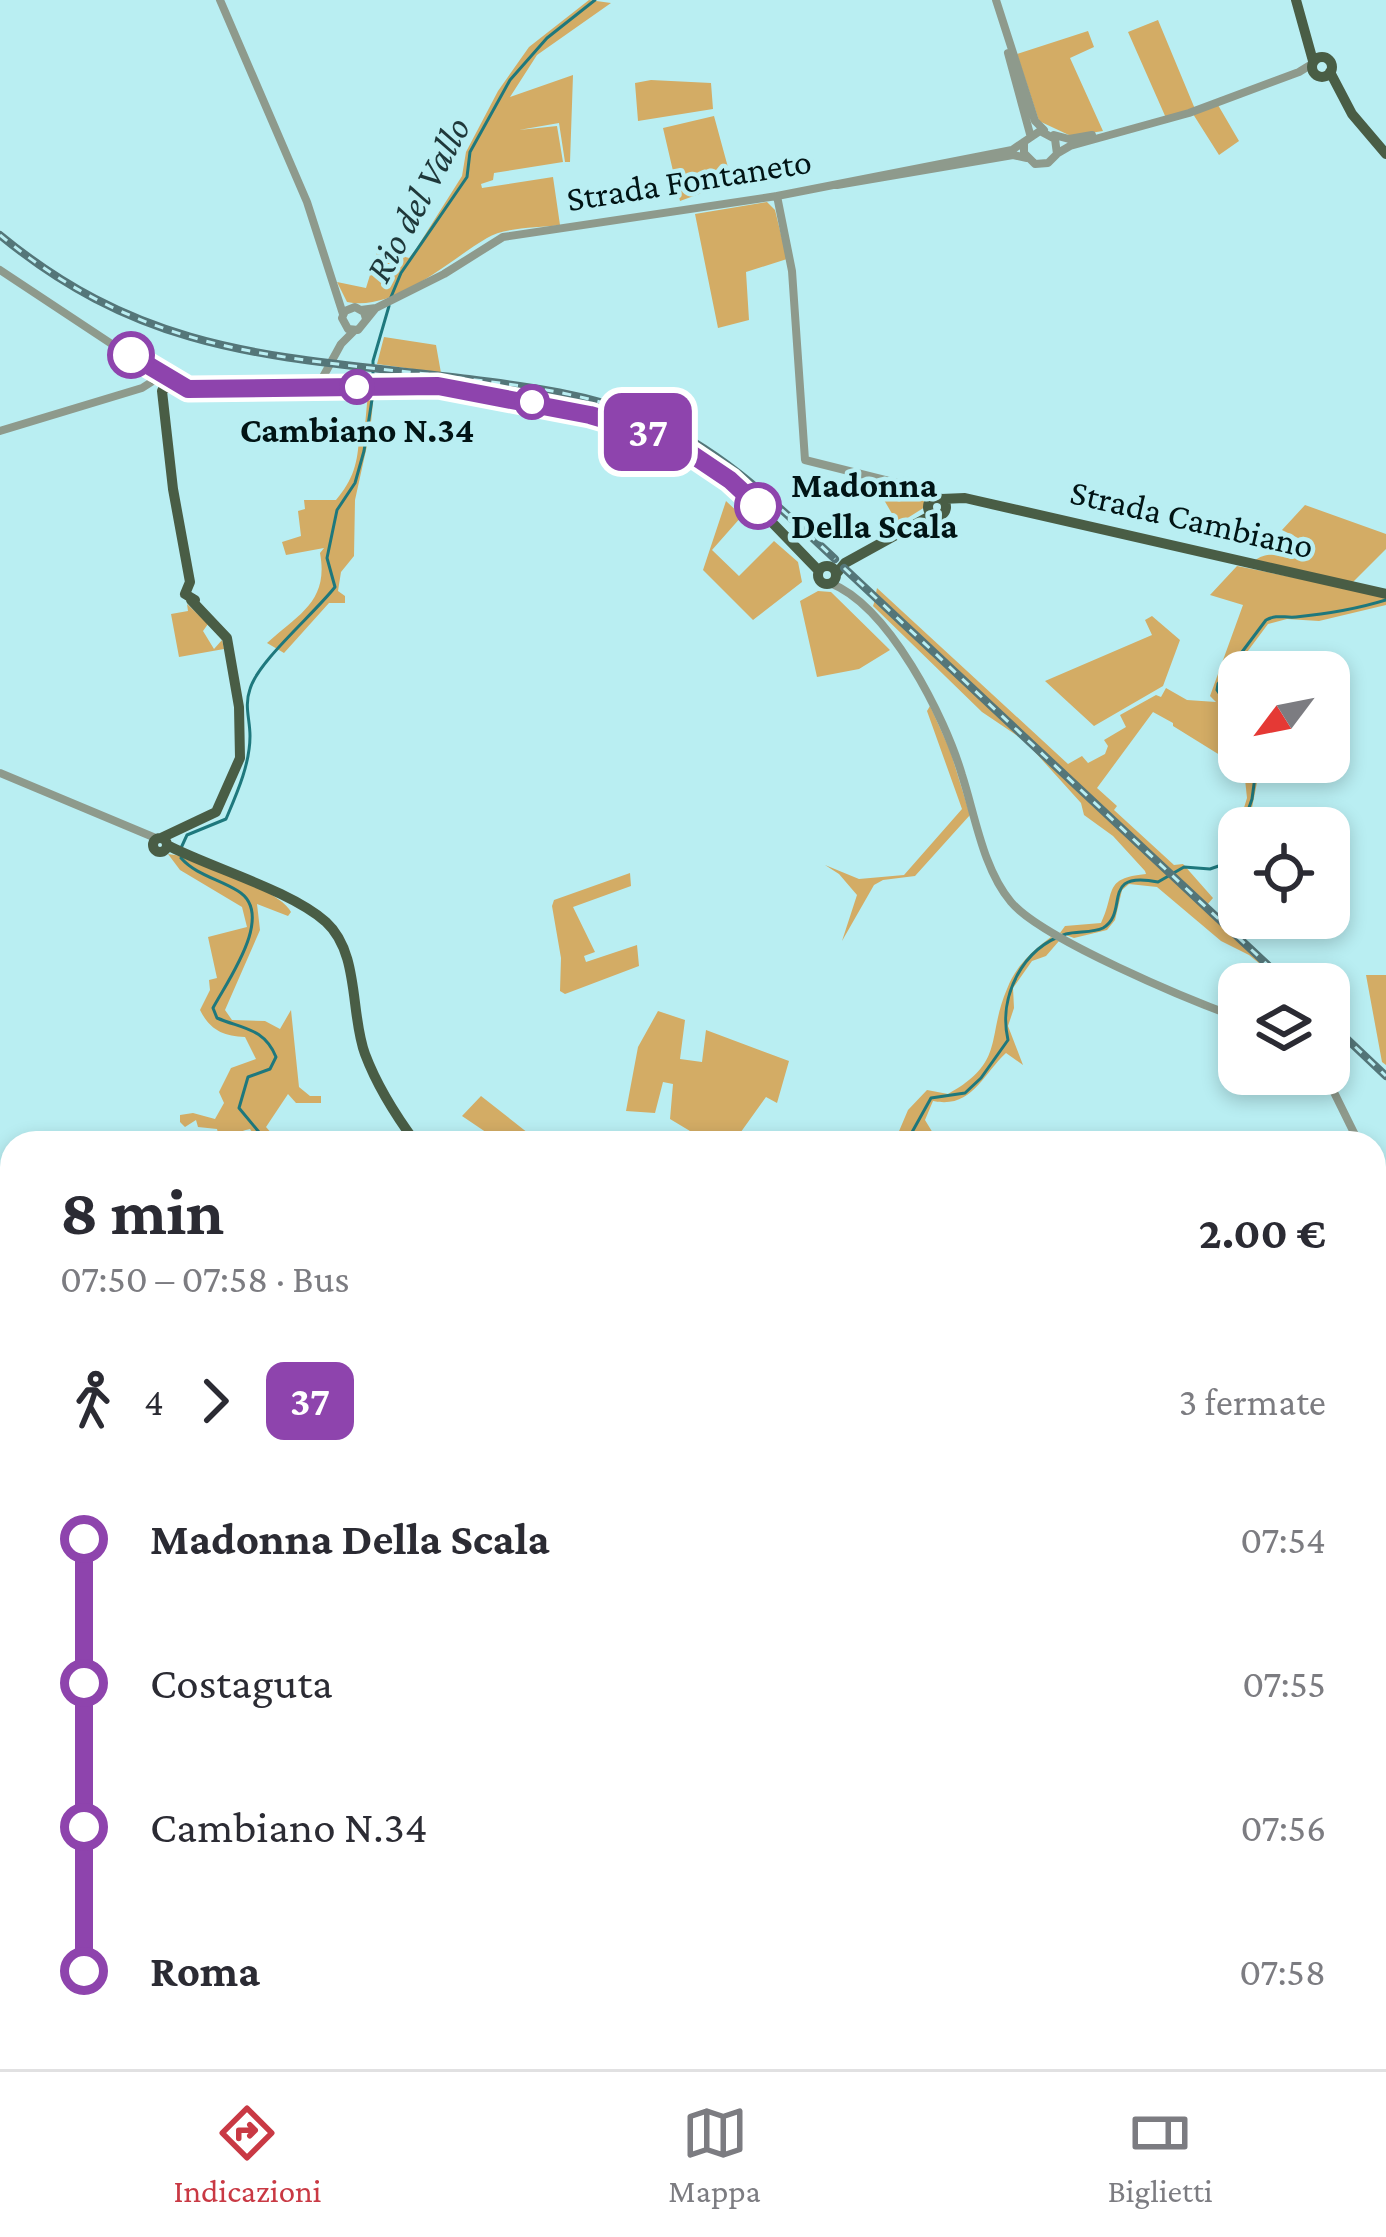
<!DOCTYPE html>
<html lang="it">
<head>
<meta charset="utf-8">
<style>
  :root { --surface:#fff; --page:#f2f2f3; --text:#2b2b33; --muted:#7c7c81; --line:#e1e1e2; --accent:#c93944 }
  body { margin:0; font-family:"Crimson Pro",serif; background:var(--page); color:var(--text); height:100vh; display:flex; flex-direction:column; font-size:45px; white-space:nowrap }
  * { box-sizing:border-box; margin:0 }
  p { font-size:39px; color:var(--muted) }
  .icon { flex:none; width:66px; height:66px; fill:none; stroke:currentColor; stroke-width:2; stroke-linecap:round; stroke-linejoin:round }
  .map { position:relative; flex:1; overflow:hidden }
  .panel { position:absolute; left:0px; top:1131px; width:1386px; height:939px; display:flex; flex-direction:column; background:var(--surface); border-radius:36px 36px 0 0; box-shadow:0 6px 18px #0003 }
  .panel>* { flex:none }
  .badge { padding:0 24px; border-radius:18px; font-size:42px; line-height:78px }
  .needle { width:78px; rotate:238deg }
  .controls { position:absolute; left:1218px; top:651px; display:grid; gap:24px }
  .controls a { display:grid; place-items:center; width:132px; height:132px; border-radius:24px; background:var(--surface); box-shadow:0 6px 18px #0003; font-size:60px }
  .map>.badge { position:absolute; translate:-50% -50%; box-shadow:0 0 0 6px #fff }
  .legs { display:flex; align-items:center; gap:18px; height:132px; padding:0 60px; font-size:39px }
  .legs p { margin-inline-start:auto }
  .head { display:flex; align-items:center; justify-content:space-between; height:204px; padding:0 60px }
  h1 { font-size:66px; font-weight:700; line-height:90px }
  ul { padding:0 60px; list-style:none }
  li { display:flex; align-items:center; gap:42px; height:144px; font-size:45px }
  li i { display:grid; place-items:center; width:18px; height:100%; margin:0 15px; background:currentColor }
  li i::after { content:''; width:30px; height:30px; margin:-15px; border:9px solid; border-radius:50%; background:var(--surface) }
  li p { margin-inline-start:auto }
  li:first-child i { background:linear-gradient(#0000 50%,currentColor 0) }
  li:last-child i { background:linear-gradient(currentColor 50%,#0000 0) }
  .tabs { display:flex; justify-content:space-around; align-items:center; height:168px; border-top:3px solid var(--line); background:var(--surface); font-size:33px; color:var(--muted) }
  .tabs a { display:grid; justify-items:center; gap:6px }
  .tabs .selected { color:var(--accent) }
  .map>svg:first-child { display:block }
  .green { fill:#d3ac65 }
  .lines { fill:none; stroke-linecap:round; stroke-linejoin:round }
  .stream { stroke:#1e787d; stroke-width:3 }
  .minor { stroke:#8e9a8c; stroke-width:8 }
  .major { stroke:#495d45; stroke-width:10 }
  .rail-casing { stroke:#547679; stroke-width:8 }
  .rail { stroke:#b9eef2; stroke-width:3; stroke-dasharray:9; stroke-linecap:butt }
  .line-1-casing { stroke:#fff; stroke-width:27 }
  .line-1 { stroke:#8e44ad; stroke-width:18 }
  .stop-1-dot { fill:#fff; stroke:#8e44ad; stroke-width:6 }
  .labels { text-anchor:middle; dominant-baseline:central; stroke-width:9; stroke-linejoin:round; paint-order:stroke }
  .street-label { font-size:36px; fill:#011415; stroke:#b9eef2 }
  .stop-label { font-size:36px; font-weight:bold; fill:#011415; stroke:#b9eef2 }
  .water-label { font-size:39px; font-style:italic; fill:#1f383a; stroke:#b9eef2 }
</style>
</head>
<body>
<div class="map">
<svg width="1386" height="2069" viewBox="0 0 1386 2069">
  <rect width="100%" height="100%" fill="#b9eef2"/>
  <path class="green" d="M589,0L611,3L537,55L510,97L573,75L570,162H565L559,123L519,130L557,126L563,162L494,173L493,180L481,184L482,188L553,177L560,225C538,228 504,227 487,238C448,261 394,312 347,302L337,282L366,288L378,249L409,258L416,249L462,176L466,152L498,91L529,47Z
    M1158,20L1195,109L1166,118L1128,32Z
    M1088,31L1094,47L1070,58L1103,131L1071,136L1039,121L1017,54Z
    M651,80L711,83L713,109L638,121L635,83Z
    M1218,105L1239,141L1219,155L1193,114Z
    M714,116L732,182L680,201L663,128Z
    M767,202L775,210L787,259L746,272L749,320L718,328L695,214Z
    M384,337L436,345L441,373L377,364Z
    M505,386L593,401L639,417L627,420L509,391Z
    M368,393H374L370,432L355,500L354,556L341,572L338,591L345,596V603H329L284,653L267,643C299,614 329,601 320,553L324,548L286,555L282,542L301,536L298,511L305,509L304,500H336C353,480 358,463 359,436H364Z
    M873,481L916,491L924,497L925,507L898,524Z
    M726,501L742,516L712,550L739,576L774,541L798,562L802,582L753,620L703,570Z
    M1305,505L1386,534V549L1353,582L1254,561C1265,552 1279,554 1291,559L1300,539L1282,530Z
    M1237,566L1386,596V605L1319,621L1287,619L1268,624L1224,683L1239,717V762H1261L1248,828H1239V856L1233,867L1225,870L1221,861L1229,856L1247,798L1244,770L1173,726V723L1153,712L1097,788L1117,806L1114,810L1174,865L1183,864L1213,898L1207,905L876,593L877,588L1068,764L1082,756L1088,763L1105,754L1108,746L1104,740L1126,727L1120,715L1156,695L1161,697L1166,688L1187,700L1216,702L1210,696L1243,605L1210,595Z
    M818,591L831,592L890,650L859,669L817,677L800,601Z
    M875,600C1008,726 1143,851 1276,977L1249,955L1221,941L1157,887L1129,884L1122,890L1115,920L1107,930L1074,938L1060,933L1065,926L1101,923C1116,893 1102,878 1146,874L1145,871L1113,836L1084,815L1081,803L1025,741L982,712L873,606Z
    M187,604L208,624L203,631L214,649L222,640L212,628L221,635L224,649L179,657L171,614L188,611Z
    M1152,616L1180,640L1163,686L1094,726L1045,681L1152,635L1145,620Z
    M930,706L950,750L970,815L915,876L883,880L874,885L842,941L857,895L839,874L825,865L859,879L904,875L962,809L927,711Z
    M168,854C193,856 281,891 291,912L288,916L257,904L260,930L225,1010L232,1020L265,1021L280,1029L291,1010L299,1087L310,1096H321V1103H296L288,1094L266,1127L280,1143H259L250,1129C236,1131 225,1143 213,1143L219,1137L217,1129L198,1127L196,1120L185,1127L180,1122V1115L193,1113L215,1119L224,1103L219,1092L231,1068L256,1059L245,1037C223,1036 210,1030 200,1010L210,990L209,980L217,978L208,937L247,927L242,907L180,870Z
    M630,873L631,886L573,907L595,952L584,956L586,962L637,945L639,966L565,994L560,991L561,958L552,906L554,900Z
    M1051,937L1059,941L1046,956L1032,961L1013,988L1014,1008L1008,1026L1023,1065L1006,1053C982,1075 972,1109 933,1101L925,1120L939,1143L921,1133L915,1143H894L908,1110L927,1090L948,1094C1006,1062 986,1038 1007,989C1016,966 1031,952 1051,937Z
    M1366,975H1386V1065L1382,1062Z
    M658,1011L685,1020L680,1059L702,1062L706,1030L789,1061L777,1103L766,1097L733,1143H710L670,1119L673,1084L663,1082L655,1113L626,1111L638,1047Z
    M481,1096L533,1137L527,1143H502L462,1116Z
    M735,2058H842L839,2069H735Z"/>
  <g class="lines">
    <path class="stream" d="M391,297L401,273L467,177L470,152L510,80L547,38L595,0
      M1239,723L1217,690L1218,684L1266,620C1278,614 1283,618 1296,617C1327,614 1357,609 1386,600
      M1242,828L1252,799L1257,762
      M181,848L187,835L226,819C237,793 250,764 250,736C250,719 244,706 250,689C258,661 314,614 335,587L327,558L337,510L355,483L364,451L373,393V361L389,306
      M181,858C196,875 219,879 238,891C276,914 228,980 213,1008L217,1018C243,1029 264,1028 276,1057L270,1069L248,1077L239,1108L268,1143
      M906,1143L931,1098L965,1093L981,1078L1008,1040C998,997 1022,948 1066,934C1077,931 1093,933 1103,928C1130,912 1099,870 1158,882L1184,867L1210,869L1233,861L1239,847
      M0,1702L12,1681
      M475,2058V2069
      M594,2058L597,2069"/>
    <path class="minor" d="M220,0L307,202L343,314
      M996,0L1035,121L1044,130
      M1008,53L1030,134
      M1054,135L1069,139L1092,135
      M1058,153L1070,146L1189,113L1299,72L1312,64
      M837,185L1013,155L1027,158
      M777,196L792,271L805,460L917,488L936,498
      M0,270L160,376
      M361,310L376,308L444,274L503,237L777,196L1012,150L1040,131L1055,139L1057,154L1048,163L1035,164L1024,153V142
      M366,319L364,312L355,307L345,311L342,318L348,329L358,330L375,309
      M318,386L341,344L355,330
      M0,431L142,388L153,381
      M830,583C889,606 945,717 962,775C975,815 983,869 1011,902C1042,939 1189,1000 1239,1018
      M0,773L158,839
      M1325,1074L1359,1143
      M1374,1219L1386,1242
      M1374,1908L1386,1901
      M1191,2069L1203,2058"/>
    <path class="major" d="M1296,0L1313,61
      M1312 67a10 10 0 1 1 20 0a10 10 0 1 1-20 0Z
      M1330,72L1352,114L1386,154
      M154,379L161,376L167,382L162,391L173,489L190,582L185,594L195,600
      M165,388L438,386L517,399L622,423L671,442L731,480L819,571
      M928 507a9 9 0 1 1 18 0a9 9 0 1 1-18 0Z
      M941,499L965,498L1386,594
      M818 575a9 9 0 1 1 18 0a9 9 0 1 1-18 0Z
      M836,574L845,563L932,515
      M161,838L216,812L240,758L239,707L227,638L191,600
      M153 845a7 7 0 1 1 14 0a7 7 0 1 1-14 0Z
      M167,845C211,868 290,890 326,922C360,953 350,1014 365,1054C377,1086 396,1116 416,1143
      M498,2058L503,2069"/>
    <g class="rail-casing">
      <path id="rail" d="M0,235C148,357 279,356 460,378C524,386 587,393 647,418C721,449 777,505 835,559
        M844,568L1288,984
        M1329,1022L1386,1076"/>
    </g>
    <use href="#rail" class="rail"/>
  </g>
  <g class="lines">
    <g class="line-1-casing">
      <path id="line-1" d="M131,355L188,389L438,386L590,415L648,432L684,449L730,480L758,506"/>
    </g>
    <use href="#line-1" class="line-1"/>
  </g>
  <g class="stop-1-dot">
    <circle cx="131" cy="355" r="21"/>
    <circle cx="357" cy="387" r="15"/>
    <circle cx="532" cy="402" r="15"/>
    <circle cx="758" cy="506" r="21"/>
  </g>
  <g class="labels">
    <g class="street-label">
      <text transform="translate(689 180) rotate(-9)">Strada Fontaneto</text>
      <text transform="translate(1192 519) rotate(13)">Strada Cambiano</text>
    </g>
    <g class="stop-label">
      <text x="357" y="430">Cambiano N.34</text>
      <text x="791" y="485" text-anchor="start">Madonna<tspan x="791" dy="41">Della Scala</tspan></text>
    </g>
    <g class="water-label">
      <text transform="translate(417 199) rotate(-62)">Rio del Vallo</text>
    </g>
  </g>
</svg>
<div class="controls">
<a><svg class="needle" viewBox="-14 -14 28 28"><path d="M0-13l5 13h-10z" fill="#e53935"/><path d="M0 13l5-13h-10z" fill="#7c7c81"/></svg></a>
<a><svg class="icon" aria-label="locate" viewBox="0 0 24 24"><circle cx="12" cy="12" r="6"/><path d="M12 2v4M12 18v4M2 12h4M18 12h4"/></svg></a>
<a><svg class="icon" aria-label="layers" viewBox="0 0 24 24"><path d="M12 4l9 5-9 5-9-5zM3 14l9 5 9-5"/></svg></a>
</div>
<b class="badge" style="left:648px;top:432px;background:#8e44ad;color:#fff">37</b>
<section class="panel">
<div class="head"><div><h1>8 min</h1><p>07:50 – 07:58 · Bus</p></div><b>2.00 €</b></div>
<div class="legs"><svg class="icon" aria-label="walk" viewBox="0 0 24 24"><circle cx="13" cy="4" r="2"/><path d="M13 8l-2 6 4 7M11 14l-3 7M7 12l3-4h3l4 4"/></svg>4<svg class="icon" aria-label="forward" viewBox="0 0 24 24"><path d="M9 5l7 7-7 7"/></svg><b class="badge" style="background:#8e44ad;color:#fff">37</b><p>3 fermate</p></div>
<ul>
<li><i style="color:#8e44ad"></i><b>Madonna Della Scala</b><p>07:54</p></li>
<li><i style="color:#8e44ad"></i><span>Costaguta</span><p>07:55</p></li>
<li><i style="color:#8e44ad"></i><span>Cambiano N.34</span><p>07:56</p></li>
<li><i style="color:#8e44ad"></i><b>Roma</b><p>07:58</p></li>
</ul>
</section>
</div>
<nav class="tabs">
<a class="selected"><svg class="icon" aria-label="directions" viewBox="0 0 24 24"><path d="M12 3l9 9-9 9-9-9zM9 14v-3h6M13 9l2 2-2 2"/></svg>Indicazioni</a>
<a><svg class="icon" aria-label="map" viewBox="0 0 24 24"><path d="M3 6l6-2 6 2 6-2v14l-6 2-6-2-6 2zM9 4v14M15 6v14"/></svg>Mappa</a>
<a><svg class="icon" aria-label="tickets" viewBox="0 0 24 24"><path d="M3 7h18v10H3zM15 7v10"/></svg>Biglietti</a>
</nav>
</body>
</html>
